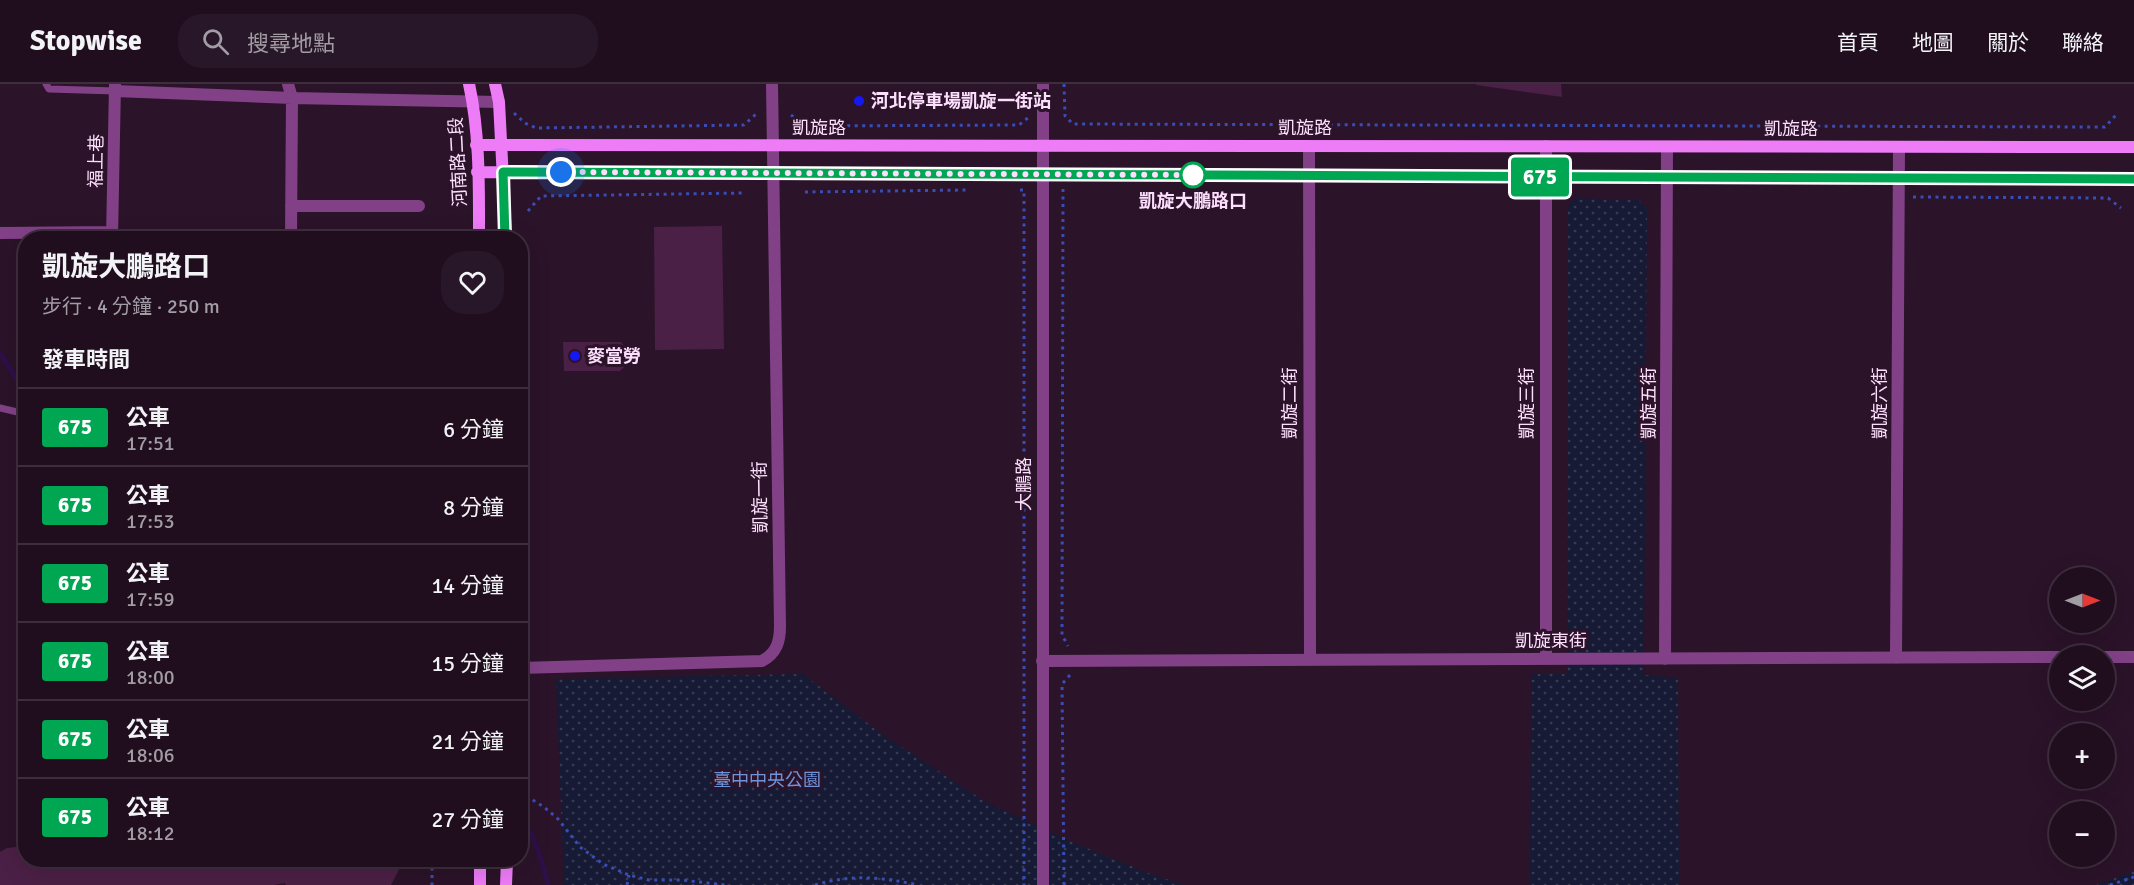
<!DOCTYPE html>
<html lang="zh-TW">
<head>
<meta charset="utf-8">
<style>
  :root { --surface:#200e1f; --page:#281728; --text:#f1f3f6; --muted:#a29ca4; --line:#3d2e3d }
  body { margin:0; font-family:Signika,"Noto Sans TC",sans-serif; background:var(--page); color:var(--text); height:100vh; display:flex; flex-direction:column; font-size:22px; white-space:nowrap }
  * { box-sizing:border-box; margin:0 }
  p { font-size:20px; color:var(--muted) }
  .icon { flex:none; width:33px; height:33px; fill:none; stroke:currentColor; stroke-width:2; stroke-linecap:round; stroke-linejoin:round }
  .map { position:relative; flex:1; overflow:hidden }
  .details { position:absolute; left:18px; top:147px; width:510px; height:636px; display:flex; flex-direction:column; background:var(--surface); border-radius:24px; box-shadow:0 6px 24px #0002,0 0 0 2px var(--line) }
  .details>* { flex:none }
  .badge { padding:0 12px; border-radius:4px; font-size:21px; line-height:39px }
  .needle { width:39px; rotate:90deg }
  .controls { position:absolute; left:2049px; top:483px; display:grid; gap:12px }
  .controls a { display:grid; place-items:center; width:66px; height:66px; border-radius:50%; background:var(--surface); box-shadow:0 6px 24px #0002,0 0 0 2px var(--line); font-size:30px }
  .you { position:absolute; width:30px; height:30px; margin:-15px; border:4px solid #fff; border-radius:50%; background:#1a73e8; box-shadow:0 0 0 9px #1a73e833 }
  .map>.badge { position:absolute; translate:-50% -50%; box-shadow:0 0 0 3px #fff }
  h2 { padding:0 24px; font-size:22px; line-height:54px }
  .round { display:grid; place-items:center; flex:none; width:63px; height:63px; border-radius:24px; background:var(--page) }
  .headline { display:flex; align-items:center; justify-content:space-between; height:102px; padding:0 24px }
  h1 { font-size:28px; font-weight:700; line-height:45px }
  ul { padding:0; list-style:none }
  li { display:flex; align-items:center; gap:18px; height:78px; padding:0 24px; border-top:2px solid var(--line) }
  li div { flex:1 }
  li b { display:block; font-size:22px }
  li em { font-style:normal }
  li .badge { min-width:66px; font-weight:700; text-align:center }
  header { display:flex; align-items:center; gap:36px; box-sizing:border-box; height:84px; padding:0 30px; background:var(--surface); border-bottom:2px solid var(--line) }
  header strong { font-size:28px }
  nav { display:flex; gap:33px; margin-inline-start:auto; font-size:21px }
  .search { width:420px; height:54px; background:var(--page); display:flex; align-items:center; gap:15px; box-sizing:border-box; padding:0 21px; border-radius:24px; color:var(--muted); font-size:22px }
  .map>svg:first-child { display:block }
  .park { fill:url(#park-dots) }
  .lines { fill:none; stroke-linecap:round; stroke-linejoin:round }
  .stream { stroke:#2e0f48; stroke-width:5 }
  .building { fill:#4b2046 }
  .path { stroke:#394db7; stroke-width:3; stroke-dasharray:3 4.5; stroke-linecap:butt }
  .lane { stroke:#824187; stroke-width:7 }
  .street { stroke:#824187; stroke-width:12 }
  .secondary { stroke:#ee7cf7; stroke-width:12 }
  .line-casing { stroke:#fff; stroke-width:14 }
  .line { stroke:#00a651; stroke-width:9 }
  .walk { stroke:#fddffd; stroke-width:6; stroke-dasharray:0 10.8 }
  .poi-dot { fill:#1717f1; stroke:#2b1329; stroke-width:2 }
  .stop-dot { fill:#fff; stroke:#00a651; stroke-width:3 }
  .labels { text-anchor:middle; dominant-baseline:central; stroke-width:6; stroke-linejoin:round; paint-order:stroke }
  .poi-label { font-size:18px; font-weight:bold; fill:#fddffd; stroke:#2b1329; text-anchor:start }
  .street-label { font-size:18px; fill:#fddffd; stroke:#2b1329 }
  .stop-label { font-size:18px; font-weight:bold; fill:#fddffd; stroke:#2b1329 }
  .park-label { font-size:18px; fill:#6d93da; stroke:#2b1329 }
</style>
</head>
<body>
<header>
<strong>Stopwise</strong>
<div class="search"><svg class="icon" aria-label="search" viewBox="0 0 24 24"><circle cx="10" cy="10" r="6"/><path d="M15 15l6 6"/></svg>搜尋地點</div>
<nav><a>首頁</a><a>地圖</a><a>關於</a><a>聯絡</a></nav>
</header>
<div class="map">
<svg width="2134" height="801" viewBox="0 0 2134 801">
  <defs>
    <pattern id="park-dots" width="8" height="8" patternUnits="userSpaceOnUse" patternTransform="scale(1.5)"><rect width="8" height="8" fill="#161a34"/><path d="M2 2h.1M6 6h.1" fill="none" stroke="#393b52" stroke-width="1.8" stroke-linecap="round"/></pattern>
  </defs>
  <rect width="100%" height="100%" fill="#2b1329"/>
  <path class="park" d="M1575,114L1639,116L1647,125L1644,591L1678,594L1679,801H1530L1531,590H1567L1568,123Z
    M803,590L882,650L986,718L1072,758L1148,789L1184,801H564L556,595Z
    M2134,787V801H2096Z"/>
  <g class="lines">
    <path class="stream" d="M0,269L26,310
      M524,737C536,758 543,777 548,801"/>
  </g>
  <path class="building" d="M1476,0H1561L1562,13L1476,1Z
    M722,142L724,265L655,266L654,143Z
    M563,258H621L626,264L627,280L620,287H564Z
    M26,762V776H404L391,801H286L285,799L274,801H0V768L7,764Z"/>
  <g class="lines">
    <path class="path" d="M1064,0L1065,32L1073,40L2105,43L2117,30
      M514,29L525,39L536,44L744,41L756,30
      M791,31L805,42L1019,41L1029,33
      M1063,105L1062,551L1068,562
      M1020,106H1024V801
      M805,108L968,106
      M1913,113L2108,114L2121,124
      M528,127L541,112L744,109
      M520,708L544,723L558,735L580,763L603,780L629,791L649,796H682L725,801
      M432,776V801
      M627,801L629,791
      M815,801C851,790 881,793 918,801
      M1064,801L1062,600L1070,591
      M2110,801L2134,793"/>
    <path class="lane" d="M46,0L49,5L115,7
      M0,324L26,330"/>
    <path class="street" d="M288,0L292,14L291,154
      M115,7L292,14L499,18
      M1309,62L1310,576
      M1546,62V575
      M291,122H419
      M0,149L112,148
      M112,154L115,1
      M2104,573H2134
      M1896,574L1899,64
      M1665,575L1667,63
      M1042,577L2060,573
      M520,584L762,577C777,569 780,557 780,542L772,0
      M1043,801V0"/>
    <path class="secondary" d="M469,0C480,50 479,104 479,154
      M495,0L499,18L506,154
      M476,61L2134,63
      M477,88L2134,95
      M480,801V776
      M506,801L507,776"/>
  </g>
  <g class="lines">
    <g class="line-casing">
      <path id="line" d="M505,154L503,88L2134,95"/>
    </g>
    <use href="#line" class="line"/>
    <path class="walk" d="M561,88L1193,91"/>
  </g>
  <g class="poi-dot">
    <circle cx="859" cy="17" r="6"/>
    <circle cx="575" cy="272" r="6"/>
  </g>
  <circle class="stop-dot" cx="1193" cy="91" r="12"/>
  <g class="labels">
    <g class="poi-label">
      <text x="871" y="17">河北停車場凱旋一街站</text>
      <text x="587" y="272">麥當勞</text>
    </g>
    <g class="street-label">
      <text x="819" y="44">凱旋路</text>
      <text x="1305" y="44">凱旋路</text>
      <text x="1791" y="45">凱旋路</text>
      <text transform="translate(96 77) rotate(-89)">福上巷</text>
      <text transform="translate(458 78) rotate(-93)">河南路二段</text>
      <text transform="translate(1290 319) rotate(-90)">凱旋二街</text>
      <text transform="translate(1527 319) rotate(-90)">凱旋三街</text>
      <text transform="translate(1649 319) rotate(-90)">凱旋五街</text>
      <text transform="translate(1880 319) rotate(-90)">凱旋六街</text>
      <text transform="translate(1024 400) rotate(-90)">大鵬路</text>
      <text transform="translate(760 413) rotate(-91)">凱旋一街</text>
      <text x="1551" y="557">凱旋東街</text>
    </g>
    <g class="stop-label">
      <text x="1193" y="117">凱旋大鵬路口</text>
    </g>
    <g class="park-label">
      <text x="767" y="696">臺中中央公園</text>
    </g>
  </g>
</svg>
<div class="controls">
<a><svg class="needle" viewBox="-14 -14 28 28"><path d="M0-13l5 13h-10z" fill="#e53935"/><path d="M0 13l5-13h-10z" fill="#a29ca4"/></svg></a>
<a><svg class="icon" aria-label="layers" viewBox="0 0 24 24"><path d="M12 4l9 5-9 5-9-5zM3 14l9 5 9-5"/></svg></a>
<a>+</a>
<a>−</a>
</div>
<div class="you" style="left:561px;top:88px"></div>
<b class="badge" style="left:1540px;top:93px;background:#00a651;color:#fff">675</b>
<section class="details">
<div class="headline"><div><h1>凱旋大鵬路口</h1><p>步行 · 4 分鐘 · 250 m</p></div><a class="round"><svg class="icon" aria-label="heart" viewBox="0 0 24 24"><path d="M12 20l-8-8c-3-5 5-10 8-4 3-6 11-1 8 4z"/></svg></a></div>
<h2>發車時間</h2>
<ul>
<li><span class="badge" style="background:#00a651;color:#fff">675</span><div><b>公車</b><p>17:51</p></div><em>6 分鐘</em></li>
<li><span class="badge" style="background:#00a651;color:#fff">675</span><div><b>公車</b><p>17:53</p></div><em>8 分鐘</em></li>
<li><span class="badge" style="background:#00a651;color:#fff">675</span><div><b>公車</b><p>17:59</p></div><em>14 分鐘</em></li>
<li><span class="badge" style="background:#00a651;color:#fff">675</span><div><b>公車</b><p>18:00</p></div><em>15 分鐘</em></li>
<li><span class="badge" style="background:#00a651;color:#fff">675</span><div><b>公車</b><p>18:06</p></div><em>21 分鐘</em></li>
<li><span class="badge" style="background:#00a651;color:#fff">675</span><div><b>公車</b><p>18:12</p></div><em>27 分鐘</em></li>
</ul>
</section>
</div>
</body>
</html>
